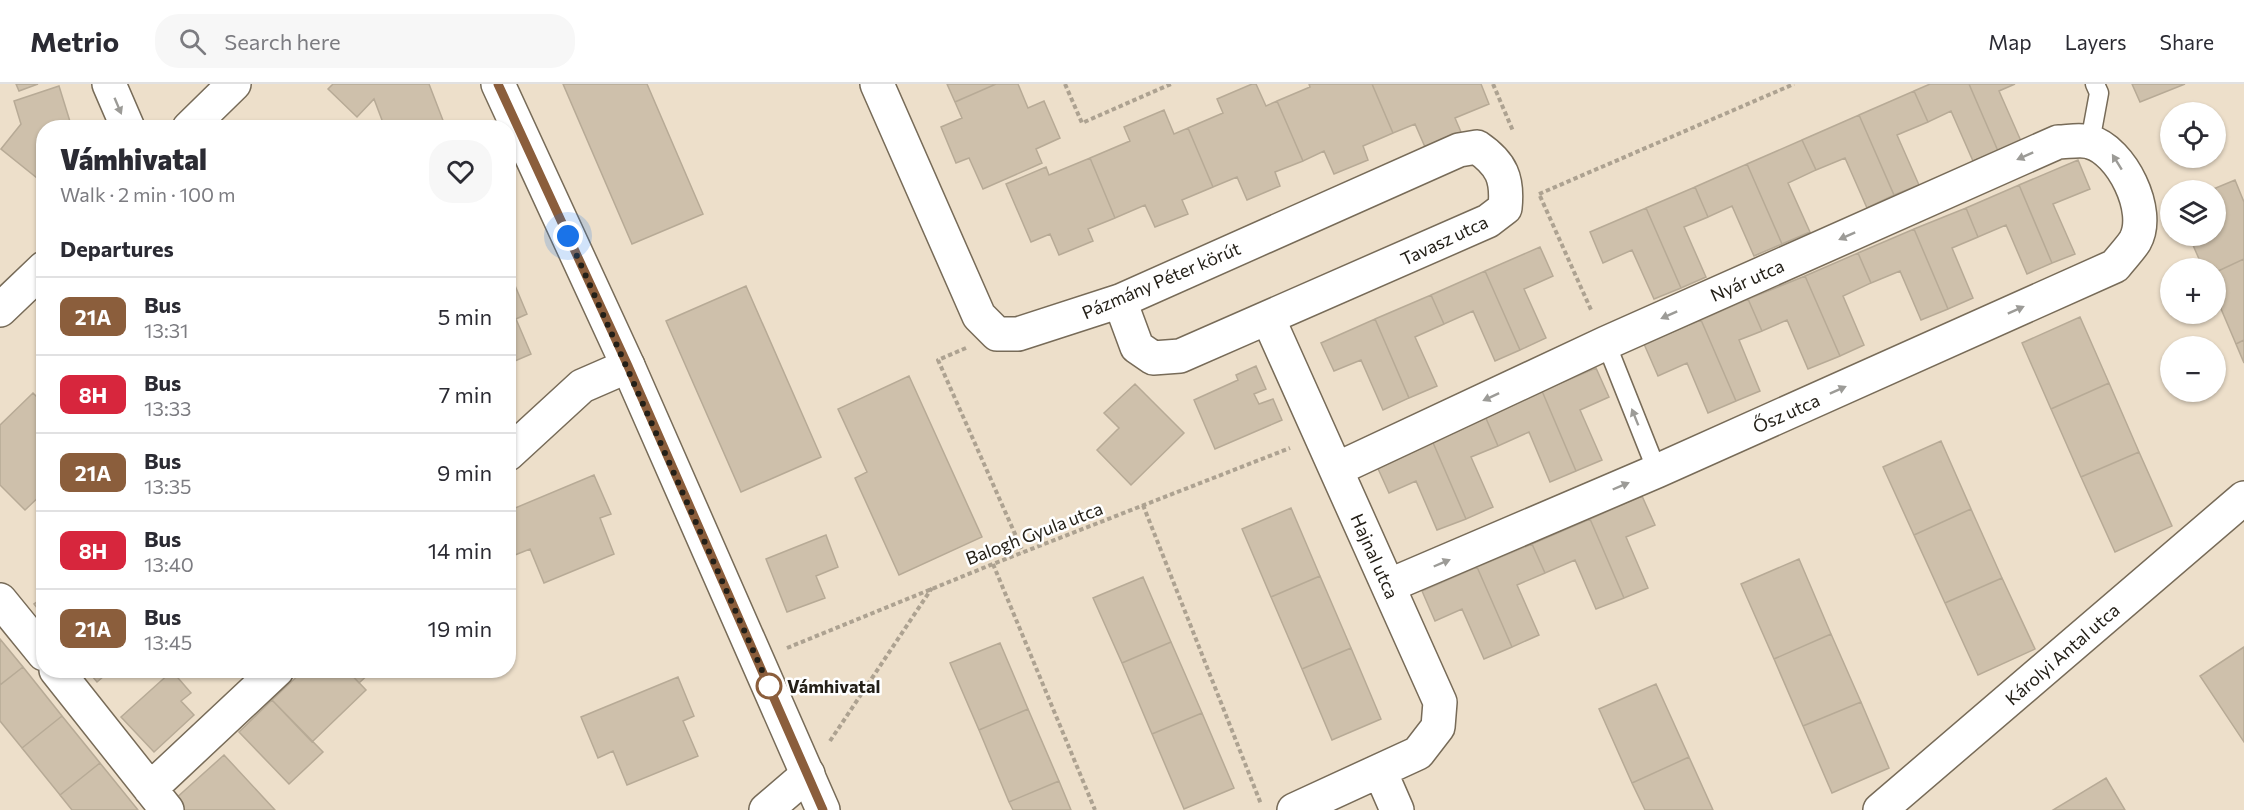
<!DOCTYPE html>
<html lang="en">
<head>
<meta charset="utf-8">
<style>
  :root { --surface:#fff; --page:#f7f7f7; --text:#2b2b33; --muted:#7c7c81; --line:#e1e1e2 }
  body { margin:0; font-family:Commissioner,sans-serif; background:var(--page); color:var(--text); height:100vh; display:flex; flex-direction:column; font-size:22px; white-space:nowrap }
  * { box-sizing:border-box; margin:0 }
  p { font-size:20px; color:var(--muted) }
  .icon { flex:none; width:33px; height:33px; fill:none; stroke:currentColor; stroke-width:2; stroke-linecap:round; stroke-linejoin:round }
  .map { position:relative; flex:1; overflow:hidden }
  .sheet { position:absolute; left:36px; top:36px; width:480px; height:558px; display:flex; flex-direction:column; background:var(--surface); border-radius:24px; box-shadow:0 2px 4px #0004 }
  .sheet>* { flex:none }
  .badge { padding:0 12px; border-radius:9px; font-size:21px; line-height:39px }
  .controls { position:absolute; left:2160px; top:18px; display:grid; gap:12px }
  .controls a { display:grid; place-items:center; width:66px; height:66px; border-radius:50%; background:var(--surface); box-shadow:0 2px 4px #0004; font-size:30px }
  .you { position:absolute; width:30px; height:30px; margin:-15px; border:4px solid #fff; border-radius:50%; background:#1a73e8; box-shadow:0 0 0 9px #1a73e833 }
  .map>.badge { position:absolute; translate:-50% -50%; box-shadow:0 0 0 3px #fff }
  h2 { padding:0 24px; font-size:22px; line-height:54px }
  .round { display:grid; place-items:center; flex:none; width:63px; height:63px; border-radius:24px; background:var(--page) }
  .head { display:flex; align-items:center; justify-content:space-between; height:102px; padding:0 24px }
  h1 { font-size:28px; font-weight:800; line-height:45px }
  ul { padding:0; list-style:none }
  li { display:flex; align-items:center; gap:18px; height:78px; padding:0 24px; border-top:2px solid var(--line) }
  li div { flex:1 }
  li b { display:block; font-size:22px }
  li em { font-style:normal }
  li .badge { min-width:66px; font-weight:700; text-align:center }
  header { display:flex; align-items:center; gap:36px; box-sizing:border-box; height:84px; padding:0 30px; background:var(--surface); border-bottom:2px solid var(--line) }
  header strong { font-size:28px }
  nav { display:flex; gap:33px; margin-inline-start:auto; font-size:21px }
  .search { width:420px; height:54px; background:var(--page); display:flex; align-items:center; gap:15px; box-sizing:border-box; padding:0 21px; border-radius:24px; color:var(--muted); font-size:22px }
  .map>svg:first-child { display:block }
  .building { fill:#cec0ab; stroke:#b7aa96; stroke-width:1.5 }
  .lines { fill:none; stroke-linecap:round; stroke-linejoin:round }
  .lane-casing { stroke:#776b58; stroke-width:21 }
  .street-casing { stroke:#776b58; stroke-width:36 }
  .secondary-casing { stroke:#776b58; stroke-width:36 }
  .path { stroke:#ada291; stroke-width:4; stroke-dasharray:4.5 3; stroke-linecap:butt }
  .lane { stroke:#fff; stroke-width:18 }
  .street { stroke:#fff; stroke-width:33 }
  .secondary { stroke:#fff; stroke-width:33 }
  .oneway { fill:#9c9b97 }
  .line-casing { stroke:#fff; stroke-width:14 }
  .line { stroke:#8b5e3c; stroke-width:9 }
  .walk { stroke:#242018; stroke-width:6; stroke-dasharray:0 10.8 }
  .stop-dot { fill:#fff; stroke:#8b5e3c; stroke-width:3 }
  .labels { text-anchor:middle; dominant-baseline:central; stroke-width:5; stroke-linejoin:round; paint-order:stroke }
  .street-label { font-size:18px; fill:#242018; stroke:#fff }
  .stop-label { font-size:18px; font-weight:bold; fill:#242018; stroke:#fff; text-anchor:start }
</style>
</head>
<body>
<header>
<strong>Metrio</strong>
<div class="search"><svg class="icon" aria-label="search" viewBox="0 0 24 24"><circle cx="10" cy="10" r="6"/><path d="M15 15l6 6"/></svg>Search here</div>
<nav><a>Map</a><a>Layers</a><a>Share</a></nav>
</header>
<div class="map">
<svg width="2244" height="726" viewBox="0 0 2244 726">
  <rect width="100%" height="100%" fill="#eddfca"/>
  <path class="building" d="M16,0H38L19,7Z
    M333,0H429L444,39L431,44H385L374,15L357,33L328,5Z
    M563,0H647L703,130L632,160Z
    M947,0H996L955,18Z
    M996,0H1018L1028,24L1044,17L1060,54L1036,65L1042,79L983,105L969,74L956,79L941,43L962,34L955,18Z
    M1252,0H1256L1266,22L1277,17L1303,77L1275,88L1280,102L1247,116L1237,93L1213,103L1188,44L1223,29L1217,15Z
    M1309,0H1372L1393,49L1363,62L1368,76L1334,90L1324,67L1303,77L1277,17L1310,3Z
    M1372,0H1481L1489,20L1455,34L1461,48L1425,63L1415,40L1393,49Z
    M1930,0H1969L1998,67L1973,77L1951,27L1928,38L1914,7Z
    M1969,0H2015L1999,7L2021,57L1998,67Z
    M2132,0H2185L2140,18Z
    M59,2L72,44H44L42,98L1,65L21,40L14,17Z
    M1914,7L1928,38L1897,51L1919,101L1894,111L1859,31Z
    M1164,26L1174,50L1188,44L1213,103L1182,116L1188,130L1155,143L1145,121L1115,134L1090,74L1130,57L1124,43Z
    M1859,31L1894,111L1867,124L1845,74L1816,86L1802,56Z
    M1802,56L1816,86L1788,99L1810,148L1782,160L1747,80Z
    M1090,74L1115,134L1088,145L1093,157L1059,171L1050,150L1031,158L1006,100L1046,83L1049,91Z
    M2078,76L2090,105L2053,120L2075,170L2052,179L2019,101Z
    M1747,80L1782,160L1754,172L1732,122L1708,133L1695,103Z
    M2235,96L2244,118V175L2216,188V184H2203L2189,152H2216V106H2211Z
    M2019,101L2052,179L2027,190L2006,141L1978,153L1966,124Z
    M1695,103L1708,133L1684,143L1706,193L1681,204L1646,124Z
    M1646,124L1681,204L1654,215L1632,166L1603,179L1590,148Z
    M1966,124L1978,153L1952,164L1973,214L1948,225L1914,145Z
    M1914,145L1948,225L1921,236L1900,187L1871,199L1858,169Z
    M1540,163L1553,192L1524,205L1546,254L1520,266L1485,187Z
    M1858,169L1871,199L1843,212L1864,261L1840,272L1805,192Z
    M2244,175V256L2236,260L2216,213V188Z
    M1485,187L1520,266L1495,277L1473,227L1444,240L1431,211Z
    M511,192L527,230L516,235L531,270L508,280V193Z
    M1805,192L1840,272L1808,285L1787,236L1762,247L1748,215Z
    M746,202L821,373L741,408L666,237Z
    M1431,211L1444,240L1415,253L1437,302L1409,314L1375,235Z
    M1748,215L1762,247L1739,256L1760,307L1736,317L1701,236Z
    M2080,233L2109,299L2051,325L2022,259Z
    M1375,235L1409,314L1383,326L1361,276L1334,287L1321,259Z
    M1701,236L1736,317L1708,329L1687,279L1658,292L1644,260Z
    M2244,256V279L2236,260Z
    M1256,282L1266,305L1254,310L1259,320L1273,315L1282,336L1215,365L1194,316L1238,296L1236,291Z
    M1596,284L1609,313L1580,326L1602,376L1576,387L1542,307Z
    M909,292L982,453L899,491L855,394L867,388L838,325Z
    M2109,299L2139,368L2081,393L2051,325Z
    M1135,300L1184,349L1131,401L1097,366L1119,344L1104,329Z
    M1542,307L1576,387L1550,398L1529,348L1498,362L1485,332Z
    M33,309L44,320V408L25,426L0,401V341Z
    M1485,332L1498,362L1471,373L1493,423L1466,435L1431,354Z
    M1431,354L1466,435L1437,446L1416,397L1389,409L1375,378Z
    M1941,357L1971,425L1914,451L1883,383Z
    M2139,368L2172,442L2115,468L2081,393Z
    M594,391L611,430L600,434L614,470L544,499L530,465L515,471L508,456V427Z
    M1642,412L1655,441L1626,453L1648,504L1624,514L1590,435Z
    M1291,424L1320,492L1271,513L1242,445Z
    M1971,425L2002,494L1945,519L1914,451Z
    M1590,435L1624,514L1596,525L1575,476L1545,489L1532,460Z
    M826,451L838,483L816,492L825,514L787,528L766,475Z
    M1532,460L1545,489L1517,501L1539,551L1512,563L1477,483Z
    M1799,475L1831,550L1774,575L1741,500Z
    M1477,483L1512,563L1484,575L1462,525L1435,537L1422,507Z
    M1320,492L1351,564L1302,585L1271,513Z
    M1143,493L1171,558L1122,579L1093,514Z
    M2002,494L2035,565L1978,591L1945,519Z
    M44,513V533L34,520Z
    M1831,550L1861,618L1803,642L1774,575Z
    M0,555L23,583L0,601Z
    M1171,558L1202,629L1152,650L1122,579Z
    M1000,559L1028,625L979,646L950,579Z
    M2244,563V658L2200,592Z
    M1351,564L1381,635L1332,656L1302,585Z
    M23,583L62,632L22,664L0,637V601Z
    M87,586H111L97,598Z
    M304,586H347L366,606L312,658L272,616Z
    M347,586H373L359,599Z
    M172,587L191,609L181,617L194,631L154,668L121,633Z
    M678,593L694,632L683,637L698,672L627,701L613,667L598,674L581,633Z
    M1656,600L1689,673L1632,699L1599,625Z
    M272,616L323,668L289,700L239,648Z
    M1861,618L1889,684L1832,709L1803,642Z
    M1028,625L1059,697L1009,718L979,646Z
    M1202,629L1234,704L1184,725L1152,650Z
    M62,632L100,679L60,711L22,664Z
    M224,671L275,726H183L174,716Z
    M1689,673L1713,726H1645L1632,699Z
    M100,679L138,726H72L60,711Z
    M2106,694L2125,726H2053Z
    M1059,697L1071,726H1013L1009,718Z"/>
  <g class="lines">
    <g class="lane-casing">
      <path id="lane" d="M2090,58L2099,9L2095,0
        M1606,259L1657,387"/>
    </g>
    <g class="street-casing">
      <path id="street" d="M109,0L128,44
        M877,0L979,232L997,250H1018L1120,217L1459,66L1477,63C1502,80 1508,95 1505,124L1488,137L1180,272L1153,274L1137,263L1120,217
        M1268,234L1440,618L1438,643L1418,669L1294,726
        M508,370L582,302L628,282
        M1337,385L1606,259L2058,58C2067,58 2081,55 2090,58C2121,66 2152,127 2135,157C2130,165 2121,174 2115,182L1657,387L1388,502
        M0,516L44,570
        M56,586L167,726
        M1380,687L1397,726
        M150,705L277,586
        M766,726L808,690
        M1880,726L2244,414"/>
    </g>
    <g class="secondary-casing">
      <path id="secondary" d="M498,0L628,282L823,726
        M189,44L234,0
        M0,226L44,184"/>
    </g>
    <path class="path" d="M1065,0L1082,39L1171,0
      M1493,0L1513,47
      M1539,110L1794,0
      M1540,112L1592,228
      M966,264L938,276L1023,468
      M1143,421L1261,720
      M993,480L1095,726
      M787,564L993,480L1290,364
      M830,657L932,504"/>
    <use href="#lane" class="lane"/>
    <use href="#street" class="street"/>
    <use href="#secondary" class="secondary"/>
  </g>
  <defs><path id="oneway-solid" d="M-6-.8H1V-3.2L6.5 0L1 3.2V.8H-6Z" transform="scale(1.5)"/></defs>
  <g class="oneway">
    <use href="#oneway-solid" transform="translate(118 22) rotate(67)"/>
    <use href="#oneway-solid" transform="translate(2025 72) rotate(156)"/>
    <use href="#oneway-solid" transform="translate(2117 78) rotate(-122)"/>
    <use href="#oneway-solid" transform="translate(1847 152) rotate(156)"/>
    <use href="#oneway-solid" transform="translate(2016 226) rotate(-24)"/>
    <use href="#oneway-solid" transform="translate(1669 231) rotate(156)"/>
    <use href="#oneway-solid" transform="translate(1838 306) rotate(-24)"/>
    <use href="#oneway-solid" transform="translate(1491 313) rotate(155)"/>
    <use href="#oneway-solid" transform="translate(1635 333) rotate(-112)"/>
    <use href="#oneway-solid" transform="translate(1621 402) rotate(-23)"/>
    <use href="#oneway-solid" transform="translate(1442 479) rotate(-23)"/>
  </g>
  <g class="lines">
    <g class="line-casing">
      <path id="line" d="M498,0L628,282L823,726"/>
    </g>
    <use href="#line" class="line"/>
    <path class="walk" d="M568,152L769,602"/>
  </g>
  <circle class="stop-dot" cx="769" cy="602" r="12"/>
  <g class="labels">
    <g class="street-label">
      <text transform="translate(1444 156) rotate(-25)">Tavasz utca</text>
      <text transform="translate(1161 196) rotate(-23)">Pázmány Péter körút</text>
      <text transform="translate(1747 196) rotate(-24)">Nyár utca</text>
      <text transform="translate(1786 329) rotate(-24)">Ősz utca</text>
      <text transform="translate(1034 449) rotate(-21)">Balogh Gyula utca</text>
      <text transform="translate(1375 472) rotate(66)">Hajnal utca</text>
      <text transform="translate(2062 570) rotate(-41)">Károlyi Antal utca</text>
    </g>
    <g class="stop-label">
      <text x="787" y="602">Vámhivatal</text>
    </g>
  </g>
</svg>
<div class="controls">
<a><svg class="icon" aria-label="locate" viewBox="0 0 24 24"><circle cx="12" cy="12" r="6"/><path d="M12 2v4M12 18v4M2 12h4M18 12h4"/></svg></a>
<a><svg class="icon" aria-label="layers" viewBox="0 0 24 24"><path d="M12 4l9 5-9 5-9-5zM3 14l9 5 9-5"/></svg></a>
<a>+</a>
<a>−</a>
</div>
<div class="you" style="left:568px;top:152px"></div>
<section class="sheet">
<div class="head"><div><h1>Vámhivatal</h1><p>Walk · 2 min · 100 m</p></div><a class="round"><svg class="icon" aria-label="heart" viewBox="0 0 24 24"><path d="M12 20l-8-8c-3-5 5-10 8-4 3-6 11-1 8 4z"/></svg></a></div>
<h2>Departures</h2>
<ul>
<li><span class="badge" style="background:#8b5e3c;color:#fff">21A</span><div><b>Bus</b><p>13:31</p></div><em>5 min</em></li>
<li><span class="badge" style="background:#d7263d;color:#fff">8H</span><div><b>Bus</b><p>13:33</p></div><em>7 min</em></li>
<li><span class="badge" style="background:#8b5e3c;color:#fff">21A</span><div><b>Bus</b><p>13:35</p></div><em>9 min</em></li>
<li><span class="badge" style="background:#d7263d;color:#fff">8H</span><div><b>Bus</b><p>13:40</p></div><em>14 min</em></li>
<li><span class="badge" style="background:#8b5e3c;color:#fff">21A</span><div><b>Bus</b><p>13:45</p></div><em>19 min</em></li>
</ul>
</section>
</div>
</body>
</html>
